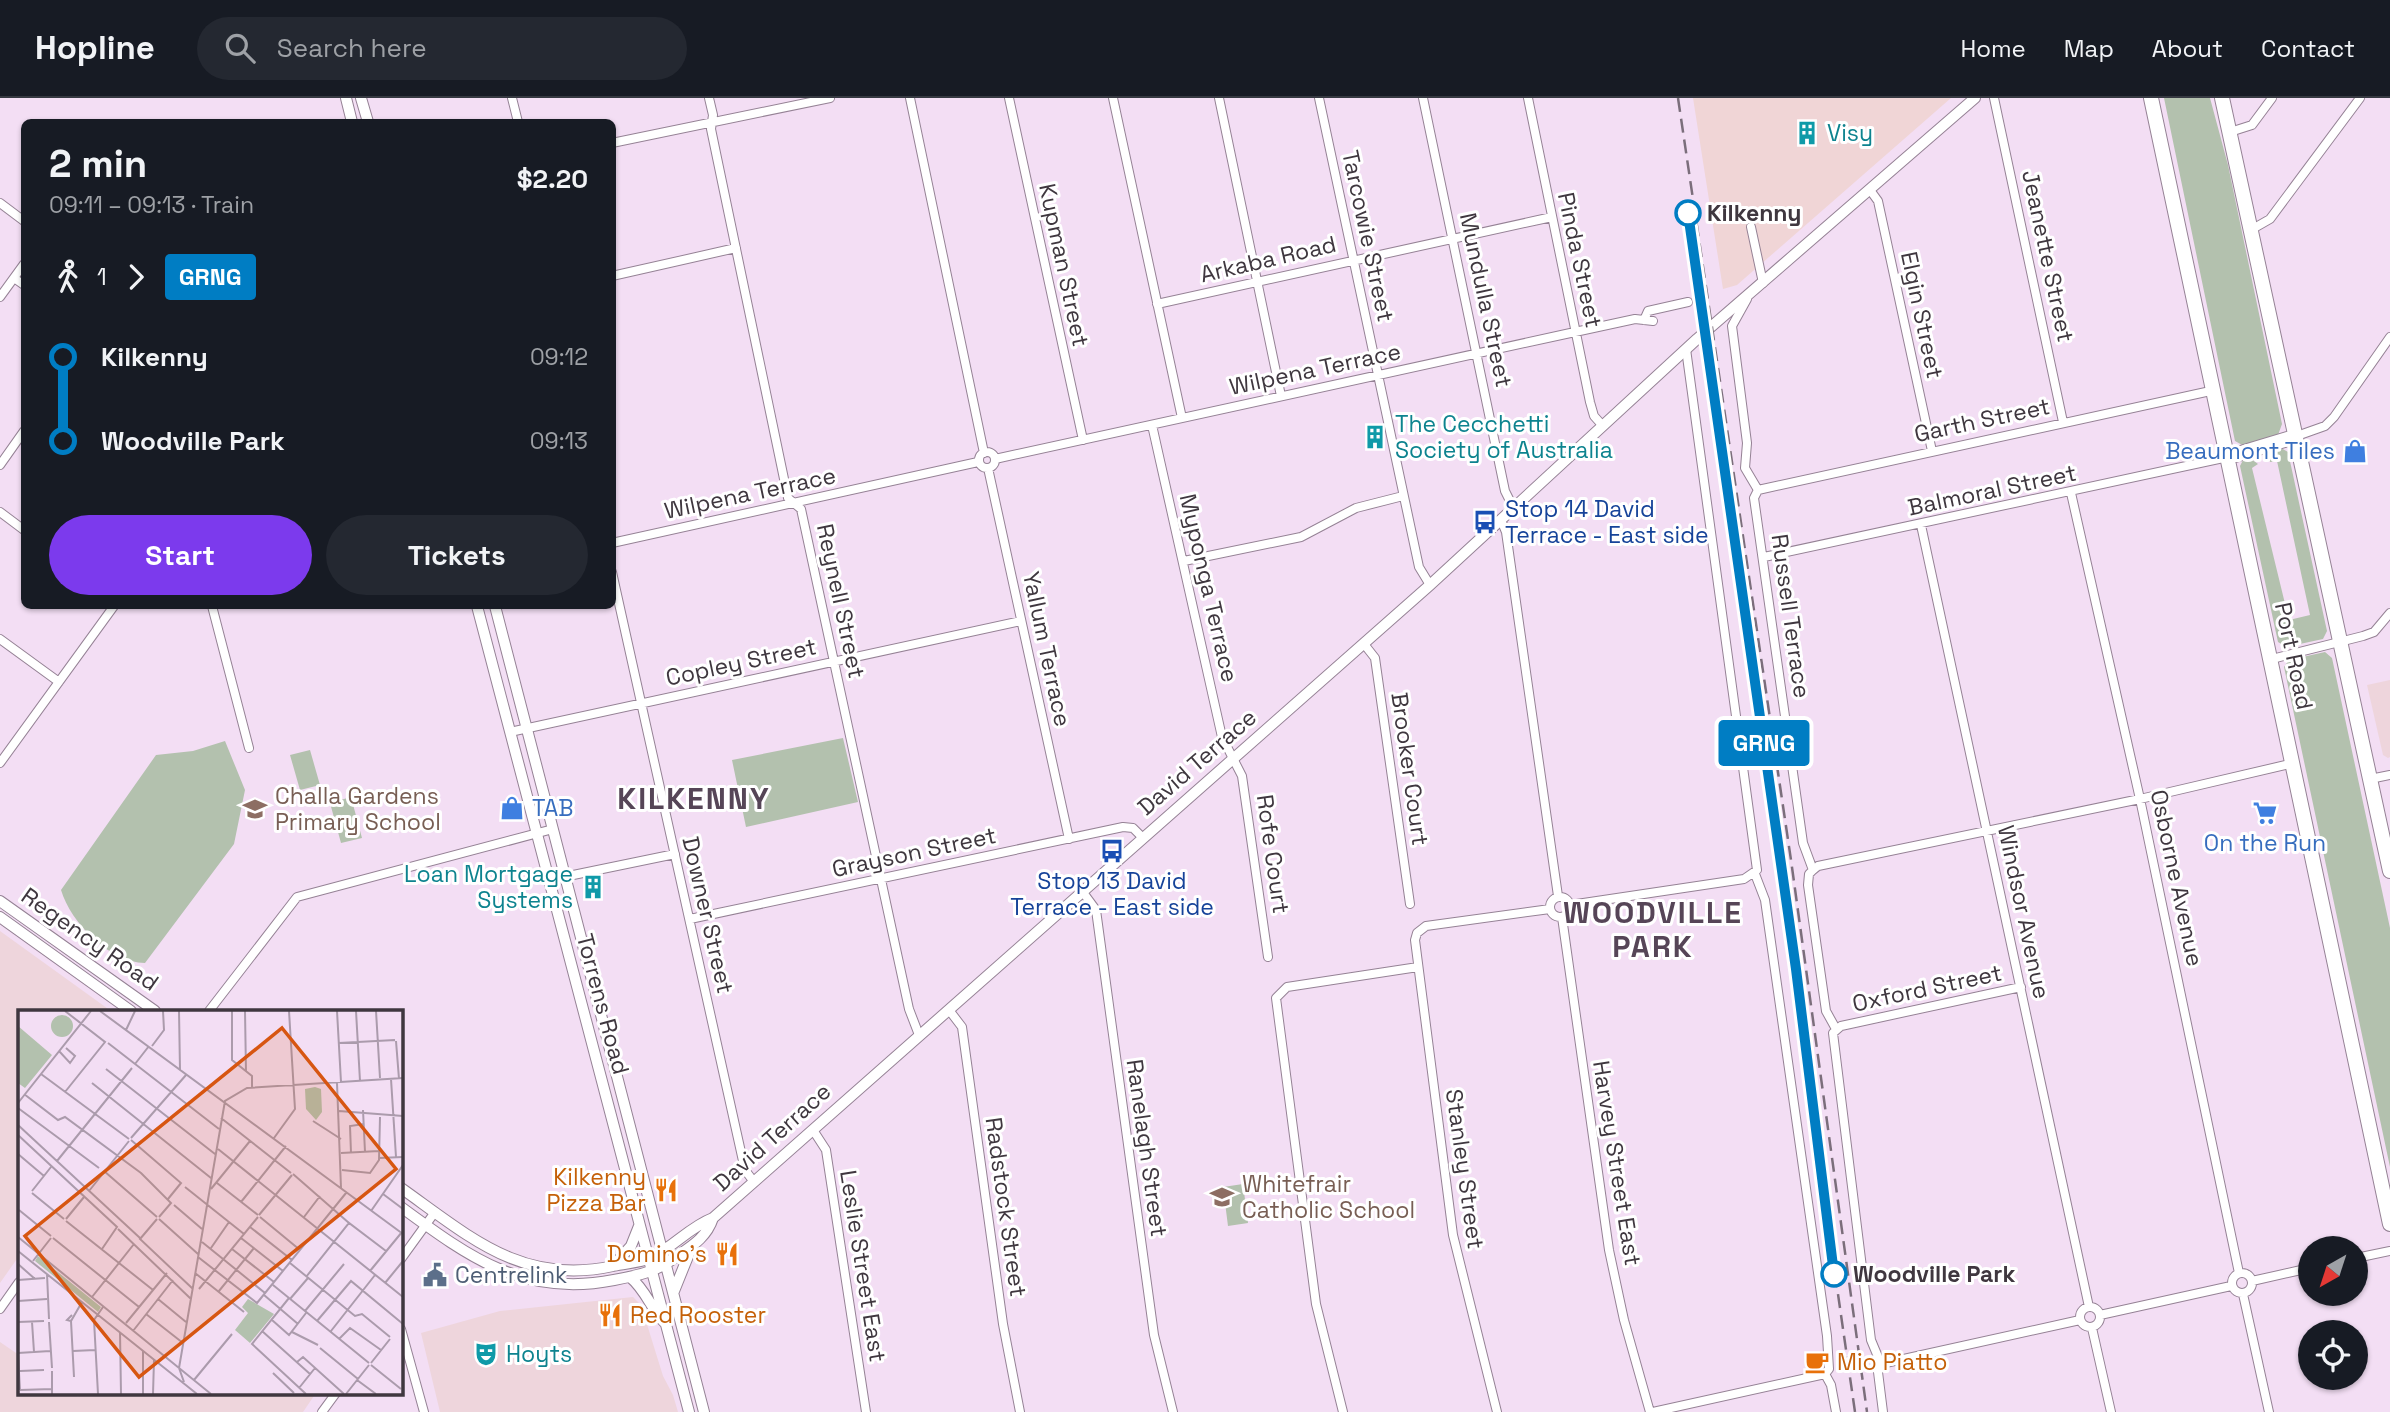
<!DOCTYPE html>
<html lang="en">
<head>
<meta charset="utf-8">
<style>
  :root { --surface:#171b24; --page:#242831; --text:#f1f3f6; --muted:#9ea1a6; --line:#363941; --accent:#7c3aed }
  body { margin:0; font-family:"Space Grotesk",sans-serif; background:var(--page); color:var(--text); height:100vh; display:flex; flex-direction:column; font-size:26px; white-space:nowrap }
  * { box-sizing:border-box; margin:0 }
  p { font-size:23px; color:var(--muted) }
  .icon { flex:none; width:38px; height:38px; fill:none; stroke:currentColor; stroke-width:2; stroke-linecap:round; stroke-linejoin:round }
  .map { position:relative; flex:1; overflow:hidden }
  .details { position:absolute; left:21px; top:21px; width:595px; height:490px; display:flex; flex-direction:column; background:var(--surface); border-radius:10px; box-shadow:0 2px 5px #0004 }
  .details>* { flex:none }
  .badge { padding:0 14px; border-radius:5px; font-size:24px; line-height:46px }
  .needle { width:46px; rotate:219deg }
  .buttons { position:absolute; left:2298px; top:1138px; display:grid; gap:14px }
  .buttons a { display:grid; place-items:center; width:70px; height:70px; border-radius:50%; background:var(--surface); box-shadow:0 2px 5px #0004; font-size:35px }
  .map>.badge { position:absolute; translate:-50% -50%; box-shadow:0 0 0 4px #fff }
  .legs { display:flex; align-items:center; gap:10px; height:77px; padding:0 28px; font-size:23px }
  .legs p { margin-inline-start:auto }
  .head { display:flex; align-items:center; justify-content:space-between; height:119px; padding:0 28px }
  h1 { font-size:38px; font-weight:800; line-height:52px }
  .primary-button { display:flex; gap:14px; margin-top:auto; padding:14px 28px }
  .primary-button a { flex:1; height:80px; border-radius:42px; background:var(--accent); color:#fff; font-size:28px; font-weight:800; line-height:80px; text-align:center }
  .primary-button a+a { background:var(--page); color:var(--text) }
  ul { padding:0 28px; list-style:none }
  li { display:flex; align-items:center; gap:24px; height:84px; font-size:26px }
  li i { display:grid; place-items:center; width:10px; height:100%; margin:0 9px; background:currentColor }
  li i::after { content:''; width:18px; height:18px; margin:-9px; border:5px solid; border-radius:50%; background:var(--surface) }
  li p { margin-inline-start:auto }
  li:first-child i { background:linear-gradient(#0000 50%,currentColor 0) }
  li:last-child i { background:linear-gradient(currentColor 50%,#0000 0) }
  header { display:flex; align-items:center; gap:42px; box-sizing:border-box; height:98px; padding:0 35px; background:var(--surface); border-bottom:2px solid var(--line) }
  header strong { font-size:33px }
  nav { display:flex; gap:38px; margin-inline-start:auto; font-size:24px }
  .search { width:490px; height:63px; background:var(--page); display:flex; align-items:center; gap:18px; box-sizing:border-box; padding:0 24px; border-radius:38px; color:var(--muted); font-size:26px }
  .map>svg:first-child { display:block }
  .commercial { fill:#eed5dc }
  .industrial { fill:#f0d5d6 }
  .green { fill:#b3c1ae }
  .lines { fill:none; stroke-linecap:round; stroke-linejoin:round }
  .street-casing { stroke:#958295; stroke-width:10 }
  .secondary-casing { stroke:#958295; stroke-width:12 }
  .highway-casing { stroke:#958295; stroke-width:16 }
  .street { stroke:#fff; stroke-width:8 }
  .secondary { stroke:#fff; stroke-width:10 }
  .highway { stroke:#fff; stroke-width:14 }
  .rail { stroke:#7b6e7b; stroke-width:2.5; stroke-dasharray:14 7; stroke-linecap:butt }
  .line-1-casing { stroke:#fff; stroke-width:16 }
  .line-1 { stroke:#007dc3; stroke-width:10 }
  .stop-1-dot { fill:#fff; stroke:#007dc3; stroke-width:3.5 }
  .labels { text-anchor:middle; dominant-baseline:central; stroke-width:6; stroke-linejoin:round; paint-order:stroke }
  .culture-label { font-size:23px; fill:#0d838f; stroke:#fff; text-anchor:start }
  .stop-label { font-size:23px; font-weight:bold; fill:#3f373f; stroke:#fff; text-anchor:start }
  .street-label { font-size:23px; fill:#3f373f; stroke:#fff }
  .shop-label { font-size:23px; fill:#366cbe; stroke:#fff; text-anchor:end }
  .transit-label { font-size:23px; fill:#164399; stroke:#fff; text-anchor:start }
  .education-label { font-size:23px; fill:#785e54; stroke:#fff; text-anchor:start }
  .food-label { font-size:23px; fill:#c56008; stroke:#fff; text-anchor:end }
  .service-label { font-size:23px; fill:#4e5e75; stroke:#fff; text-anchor:start }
  .district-label { font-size:30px; font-weight:bold; letter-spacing:2px; fill:#564557; stroke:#fff }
  .inset-road { fill:none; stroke:#ab9bac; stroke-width:2 }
  .view { fill:#d75611; fill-opacity:0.15; stroke:#d75611; stroke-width:3.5 }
  .inset-edge { fill:none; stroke:#3f373f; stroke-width:3.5 }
</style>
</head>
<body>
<header>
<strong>Hopline</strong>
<div class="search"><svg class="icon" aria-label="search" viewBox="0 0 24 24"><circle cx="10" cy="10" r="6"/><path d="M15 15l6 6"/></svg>Search here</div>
<nav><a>Home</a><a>Map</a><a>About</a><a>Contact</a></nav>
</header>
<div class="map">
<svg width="2390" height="1314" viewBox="0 0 2390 1314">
  <rect width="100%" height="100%" fill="#f3def4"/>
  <path class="commercial" d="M2390,582V659L2388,660L2383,657L2367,587Z
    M0,833L111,913H19V1158L0,1185Z
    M633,1199L641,1207L663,1278L673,1297L678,1314H440L421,1235L500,1213Z
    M0,1244L19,1257V1295H71L78,1299L81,1295H316L303,1314H0Z"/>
  <path class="industrial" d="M1693,0H1951L1737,187L1723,191Z"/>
  <path class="green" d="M2164,0H2210L2228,67L2282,326L2278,337L2244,348L2235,343Z
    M2281,350L2288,354L2327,533L2323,541L2286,549L2278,544L2240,368L2243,362L2250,360L2258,366L2252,370L2289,522L2310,517L2277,363L2270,364L2268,356Z
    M2325,554L2332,560L2390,830V1069L2284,569L2289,562Z
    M843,640L858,704L746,729L732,662Z
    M225,643L245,692L234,746L145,865C109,864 71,825 61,792L156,657L193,653Z
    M310,652L320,687L300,692L290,657Z
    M351,699L362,740L341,745L330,705Z
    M1243,1086L1248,1125L1228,1128L1223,1089Z"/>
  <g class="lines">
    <g class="street-casing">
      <path id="street" d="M512,0L518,24
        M709,0L713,17L711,31L788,400L801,411L909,911L919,937
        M910,0L984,355
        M1009,0L1083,342
        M1113,0L1182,320
        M1219,0L1281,298
        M1319,0L1419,469L1430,487
        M1423,0L1505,393L1514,411
        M1528,0L1590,304L1594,318L1603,328
        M1994,0L2063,324
        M2230,34L2252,27L2272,0
        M612,45L830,0
        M1870,92L1878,103L1932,353
        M0,105L24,123
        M1751,129L1763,185
        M2249,133L2270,121L2360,0
        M612,178L736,150
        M14,180L24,187
        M0,199L24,166
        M1747,201L1732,228L1747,345L1745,370L1758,392
        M1157,206L1552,119
        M1644,222L1648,213L1688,204
        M1152,327L1222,639L1242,678L1268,859
        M2294,339L2325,328L2334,319L2390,239
        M979 362a8 8 0 1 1 16 0a8 8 0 1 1-16 0Z
        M995,361L1575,234L1635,221L1653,223
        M0,367L24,333
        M988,370L1069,741
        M1758,392L2215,292
        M1758,392L1754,400L1803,745L1813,772
        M2071,395L2140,701L2239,1175
        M0,414L24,432
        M1501,422L1506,434L1558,798
        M1921,427L2089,1209
        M612,445L978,364
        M1764,459L2228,359
        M1184,463L1301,439L1356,410L1403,398
        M612,474L745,1072L754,1084
        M212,508L249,650
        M0,541L59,584
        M1364,546L1375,560L1410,806
        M2272,561L2363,538L2374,534L2390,515
        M510,634L1021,523
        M0,665L114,508
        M2370,681L2390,677
        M1813,772L1818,768L2140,701L2294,665
        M1813,772L1809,776L1808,787L1826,913L1836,931
        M1755,776L1765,802L1827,1238L1829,1271L1825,1276
        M549,782L675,756
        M1082,793L1096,812L1154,1237L1173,1314
        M1550 809a10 10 0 1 1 20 0a10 10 0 1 1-20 0Z
        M1570,807L1744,781L1757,772L1686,251
        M1562,819L1609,1152L1624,1222L1650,1314
        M690,821L1123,729L1133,730L1142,739
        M949,912L962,929L1003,1226L1020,1314
        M209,913L297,799L553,731
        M813,1032L826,1052L866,1314
        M2356,1160L2390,1153
        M401,1161L435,1114
        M2232 1185a10 10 0 1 1 20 0a10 10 0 1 1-20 0Z
        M2252,1183L2310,1170
        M2243,1196L2269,1314
        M2080 1219a10 10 0 1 1 20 0a10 10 0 1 1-20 0Z
        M0,1211L19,1184
        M2100,1217L2231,1188
        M2092,1230L2111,1314
        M401,1231L424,1314
        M1881,1266L2080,1222
        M1825,1276L1831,1287L1836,1314
        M322,1314L336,1295
        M1343,1314L1316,1206L1276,900L1287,889L1418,869
        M1497,1314L1453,1137L1415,842L1417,835L1426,828L1550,811
        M1653,1314L1825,1276
        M1883,1314L1878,1274L1881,1266L1871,1242L1833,935L1841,928L2021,889"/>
    </g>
    <g class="secondary-casing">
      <path id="secondary" d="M346,0L352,24
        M361,0L368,24
        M477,508L689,1314
        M495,508L704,1314
        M0,803L155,913
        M0,819L131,913
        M401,1090C470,1139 523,1188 613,1168C625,1165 639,1165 650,1160C673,1150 689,1129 713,1120L1430,487L1697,241L1975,0
        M401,1109C469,1159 524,1200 614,1182C635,1178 656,1174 673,1161C690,1149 706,1141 713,1120
        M613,1168L631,1148L639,1128
        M630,1179C647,1193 651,1212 666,1226
        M674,1193L691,1151"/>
    </g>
    <g class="highway-casing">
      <path id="highway" d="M2151,0L2390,1126
        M2222,0L2390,773
        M2228,359L2294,339"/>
    </g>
    <use href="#street" class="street"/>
    <use href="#secondary" class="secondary"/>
    <use href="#highway" class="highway"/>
    <path class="rail" d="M1678,0L1791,762L1867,1314
      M1777,738L1786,801
      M1795,863L1813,1023L1855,1314"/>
  </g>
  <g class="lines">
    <g class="line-1-casing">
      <path id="line-1" d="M1688,115L1796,871L1834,1176"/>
    </g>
    <use href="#line-1" class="line-1"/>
  </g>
  <defs>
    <g id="building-bare" transform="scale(1.89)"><path d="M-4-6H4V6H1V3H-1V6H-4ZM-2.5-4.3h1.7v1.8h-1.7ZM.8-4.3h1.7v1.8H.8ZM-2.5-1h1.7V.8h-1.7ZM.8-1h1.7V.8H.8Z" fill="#0f9aa8" stroke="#fff" stroke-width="2.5" paint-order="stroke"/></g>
    <g id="shop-bare" transform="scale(1.89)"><path d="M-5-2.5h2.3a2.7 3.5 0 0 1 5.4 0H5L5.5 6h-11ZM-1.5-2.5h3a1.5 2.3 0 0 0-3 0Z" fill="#3f7fe0" stroke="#fff" stroke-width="2.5" paint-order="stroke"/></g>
    <g id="bus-bare" transform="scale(1.89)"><path d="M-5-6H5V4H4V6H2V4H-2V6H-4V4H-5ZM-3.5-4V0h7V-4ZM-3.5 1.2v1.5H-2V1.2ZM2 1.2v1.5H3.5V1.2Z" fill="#1a4fb4" stroke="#fff" stroke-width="2.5" paint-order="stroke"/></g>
    <g id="school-bare" transform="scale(1.89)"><path d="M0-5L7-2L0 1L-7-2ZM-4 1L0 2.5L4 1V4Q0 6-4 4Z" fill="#8d6e63" stroke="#fff" stroke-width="2.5" paint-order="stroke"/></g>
    <g id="supermarket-bare" transform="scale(1.89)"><path d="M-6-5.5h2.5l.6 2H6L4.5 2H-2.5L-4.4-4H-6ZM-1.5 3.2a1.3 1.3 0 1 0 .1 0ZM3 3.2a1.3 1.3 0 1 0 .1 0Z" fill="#3f7fe0" stroke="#fff" stroke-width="2.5" paint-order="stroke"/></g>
    <g id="restaurant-bare" transform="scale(1.89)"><path d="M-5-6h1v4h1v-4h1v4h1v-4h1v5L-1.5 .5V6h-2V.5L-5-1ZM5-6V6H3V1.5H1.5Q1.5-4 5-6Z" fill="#e8710a" stroke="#fff" stroke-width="2.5" paint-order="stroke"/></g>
    <g id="civic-bare" transform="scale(1.89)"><path d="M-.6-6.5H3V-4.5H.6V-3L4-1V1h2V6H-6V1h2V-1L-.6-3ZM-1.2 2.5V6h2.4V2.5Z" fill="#5c6f8a" stroke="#fff" stroke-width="2.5" paint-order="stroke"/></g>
    <g id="theatre-bare" transform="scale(1.89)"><path d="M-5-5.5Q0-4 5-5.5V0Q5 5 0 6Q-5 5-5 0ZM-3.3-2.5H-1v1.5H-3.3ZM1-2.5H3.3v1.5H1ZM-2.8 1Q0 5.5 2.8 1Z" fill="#0f9aa8" stroke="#fff" stroke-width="2.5" paint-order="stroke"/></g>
    <g id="cafe-bare" transform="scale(1.89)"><path d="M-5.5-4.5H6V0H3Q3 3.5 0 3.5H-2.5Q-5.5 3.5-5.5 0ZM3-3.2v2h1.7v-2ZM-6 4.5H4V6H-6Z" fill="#e8710a" stroke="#fff" stroke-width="2.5" paint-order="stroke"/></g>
  </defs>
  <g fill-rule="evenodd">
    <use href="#building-bare" x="1807" y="35"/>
    <use href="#building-bare" x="1375" y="339"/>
    <use href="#shop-bare" x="2355" y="353"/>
    <use href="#bus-bare" x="1485" y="424"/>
    <use href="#shop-bare" x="512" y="710"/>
    <use href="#school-bare" x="255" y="711"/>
    <use href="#supermarket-bare" x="2265" y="715"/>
    <use href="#bus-bare" x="1112" y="753"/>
    <use href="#building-bare" x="593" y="789"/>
    <use href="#restaurant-bare" x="666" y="1092"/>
    <use href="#school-bare" x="1222" y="1099"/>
    <use href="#restaurant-bare" x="727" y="1156"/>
    <use href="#civic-bare" x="435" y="1177"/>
    <use href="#restaurant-bare" x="610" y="1217"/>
    <use href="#theatre-bare" x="486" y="1256"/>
    <use href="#cafe-bare" x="1817" y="1264"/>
  </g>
  <g class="stop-1-dot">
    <circle cx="1688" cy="115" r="12"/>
    <circle cx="1834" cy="1176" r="12"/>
  </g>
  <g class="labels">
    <g class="culture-label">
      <text x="1827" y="35">Visy</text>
      <text x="1395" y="326">The Cecchetti<tspan x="1395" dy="26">Society of Australia</tspan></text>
      <text x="573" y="776" text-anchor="end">Loan Mortgage<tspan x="573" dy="26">Systems</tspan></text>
      <text x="506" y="1256">Hoyts</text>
    </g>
    <g class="stop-label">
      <text x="1707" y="115">Kilkenny</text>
      <text x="1853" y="1176">Woodville Park</text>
    </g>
    <g class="street-label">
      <text transform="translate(1368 138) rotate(78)">Tarcowie Street</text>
      <text transform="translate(2048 158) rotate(78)">Jeanette Street</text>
      <text transform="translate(1268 161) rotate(-13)">Arkaba Road</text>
      <text transform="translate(1580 162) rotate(78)">Pinda Street</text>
      <text transform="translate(1064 167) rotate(78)">Kupman Street</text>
      <text transform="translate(1486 202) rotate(78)">Mundulla Street</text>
      <text transform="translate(1922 217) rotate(78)">Elgin Street</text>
      <text transform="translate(1315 271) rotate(-12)">Wilpena Terrace</text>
      <text transform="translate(1982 322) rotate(-12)">Garth Street</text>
      <text transform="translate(1992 392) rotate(-12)">Balmoral Street</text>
      <text transform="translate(750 395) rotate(-12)">Wilpena Terrace</text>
      <text transform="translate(1209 490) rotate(77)">Myponga Terrace</text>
      <text transform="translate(841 503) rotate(78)">Reynell Street</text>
      <text transform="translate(1791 518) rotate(82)">Russell Terrace</text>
      <text transform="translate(1047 551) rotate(78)">Yallum Terrace</text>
      <text transform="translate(2294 558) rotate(78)">Port Road</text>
      <text transform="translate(741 564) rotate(-12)">Copley Street</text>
      <text transform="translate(1197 664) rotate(-41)">David Terrace</text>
      <text transform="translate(1410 671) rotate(82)">Brooker Court</text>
      <text transform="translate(914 754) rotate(-12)">Grayson Street</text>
      <text transform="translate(1273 756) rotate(82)">Rofe Court</text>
      <text transform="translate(2177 780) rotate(78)">Osborne Avenue</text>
      <text transform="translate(2024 814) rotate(78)">Windsor Avenue</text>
      <text transform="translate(708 817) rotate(77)">Downer Street</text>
      <text transform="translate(90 841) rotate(35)">Regency Road</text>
      <text transform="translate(1927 890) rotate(-12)">Oxford Street</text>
      <text transform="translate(603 906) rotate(75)">Torrens Road</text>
      <text transform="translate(772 1039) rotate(-42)">David Terrace</text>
      <text transform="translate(1147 1050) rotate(82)">Ranelagh Street</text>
      <text transform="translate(1617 1065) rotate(81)">Harvey Street East</text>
      <text transform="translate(1465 1071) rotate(82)">Stanley Street</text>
      <text transform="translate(1006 1109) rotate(82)">Radstock Street</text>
      <text transform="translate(863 1168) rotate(81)">Leslie Street East</text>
    </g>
    <g class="shop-label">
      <text x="2335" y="353">Beaumont Tiles</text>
      <text x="532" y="710" text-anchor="start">TAB</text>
      <text x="2265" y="745" text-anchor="middle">On the Run</text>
    </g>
    <g class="transit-label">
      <text x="1505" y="411">Stop 14 David<tspan x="1505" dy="26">Terrace - East side</tspan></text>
      <text x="1112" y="783" text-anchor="middle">Stop 13 David<tspan x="1112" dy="26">Terrace - East side</tspan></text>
    </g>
    <g class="education-label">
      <text x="275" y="698">Challa Gardens<tspan x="275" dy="26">Primary School</tspan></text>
      <text x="1242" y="1086">Whitefrair<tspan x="1242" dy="26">Catholic School</tspan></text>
    </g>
    <g class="food-label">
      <text x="646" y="1079">Kilkenny<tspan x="646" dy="26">Pizza Bar</tspan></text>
      <text x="707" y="1156">Domino's</text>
      <text x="630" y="1217" text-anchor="start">Red Rooster</text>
      <text x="1837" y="1264" text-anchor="start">Mio Piatto</text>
    </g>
    <g class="service-label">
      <text x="455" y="1177">Centrelink</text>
    </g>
    <g class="district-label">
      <text x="694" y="700">KILKENNY</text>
      <text x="1653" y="814">WOODVILLE<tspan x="1653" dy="34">PARK</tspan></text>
    </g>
  </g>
  <g transform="translate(18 912)">
    <rect width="385" height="385" fill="#f3def4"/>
    <path d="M33 16a11 11 0 1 1 22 0a11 11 0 1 1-22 0ZM0,16L34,45L7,78L0,73ZM297,77L303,79L304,102L298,110L288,99L287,79ZM20,246L83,297L80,302L17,251ZM230,289L256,304L232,333L217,320L230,303L224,297Z" fill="#b3c1ae"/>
    <path class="inset-road" d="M47,1L87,32L47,82M82,1L385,224M161,1L162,60M214,1V50L234,66V77M227,1L228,62M319,1L323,72M338,1L342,71M358,1L362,68M108,20L117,1M378,31L381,69M90,33L201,119M321,33L377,30M134,36L146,20L145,1M41,41L52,53L57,46L48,38M117,54L131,36M88,59L197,144M23,64L111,129M373,69L378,147M74,73L193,168M319,73L323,178M6,84L40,110L47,107L123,163L153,193L141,207M0,93L73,1M0,98L81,158M345,100L347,142M321,101L385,106M203,108L273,163M295,111L323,129M0,115L122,228M0,125L99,217L84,239M113,128L168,65M256,128L277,99L271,1M113,130L163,173L150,189M200,139L385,287M323,143L361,141M333,143L332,116L346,114M0,144L26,166M361,148L385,147M39,151L114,58M324,160L352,163L361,150L362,107M86,161L139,207M275,164L331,213M199,173L240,205M167,177L226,224M193,179L232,131M14,181L33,157M71,181L111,131M14,183L46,209M365,184L385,199M223,192L268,136M156,195L184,219M1,200L33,226M353,201L385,155M241,205L274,165M242,207L282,240M286,207L302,186M48,209L66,187M139,209L122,229L175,279M141,209L180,244M48,211L135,280M232,217L274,250M100,219L173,289M0,227L193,384M35,228L121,297M223,228L265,261M184,232L247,283M193,238L211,212M214,239L256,272M0,241L179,384M180,247L239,293L328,183M15,251L33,228M272,253L337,306L344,304L372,327M0,254L17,269M352,261L384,222M177,263L226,302M29,264L31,309M288,267L331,213L368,241M0,270L27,268M367,273L385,251M255,275L351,353M181,279L240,207M201,281L236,238M246,285L280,314M74,287L116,234M271,288L234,334L288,384M140,289L168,312M272,289L290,268M0,291L29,289M287,301L326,254M128,304L165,333M54,305L49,310L53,311L64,292M254,310L271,325L288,303M53,311L56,367M299,311L333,271L385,314M0,312L26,311M14,312L16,342M31,312L34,358M108,313L149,263M115,321L155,270M244,321L292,364M313,321L357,265M102,322L103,384M274,322L300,335M321,329L332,318L363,340M302,338L340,369M55,341L77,340M125,341V384M0,343L32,341M0,345L2,380M279,352L285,347L326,384M353,353L372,329M353,355L383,379M2,361L26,360M34,361V384M255,363L276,383M176,370L214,324M339,370L358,384M166,372L161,358L207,91L229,78L385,68M281,378L297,358M2,380L34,379M80,384L76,310L85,297M135,384L136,350M328,384L351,355"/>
    <path class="view" d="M264,18L378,159L121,367L7,226Z"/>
    <rect width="385" height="385" class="inset-edge"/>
  </g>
</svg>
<div class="buttons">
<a><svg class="needle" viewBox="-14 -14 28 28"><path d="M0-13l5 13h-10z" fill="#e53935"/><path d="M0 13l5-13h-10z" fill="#9ea1a6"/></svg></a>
<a><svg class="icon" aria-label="locate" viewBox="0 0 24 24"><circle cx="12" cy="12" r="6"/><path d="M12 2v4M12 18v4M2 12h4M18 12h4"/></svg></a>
</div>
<b class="badge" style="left:1764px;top:645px;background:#007dc3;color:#fff">GRNG</b>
<section class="details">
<div class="head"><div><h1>2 min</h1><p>09:11 – 09:13 · Train</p></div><b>$2.20</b></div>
<div class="legs"><svg class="icon" aria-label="walk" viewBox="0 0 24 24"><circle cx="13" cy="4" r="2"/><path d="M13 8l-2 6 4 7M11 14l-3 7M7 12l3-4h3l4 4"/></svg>1<svg class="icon" aria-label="forward" viewBox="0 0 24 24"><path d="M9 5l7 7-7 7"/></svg><b class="badge" style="background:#007dc3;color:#fff">GRNG</b></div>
<ul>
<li><i style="color:#007dc3"></i><b>Kilkenny</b><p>09:12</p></li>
<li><i style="color:#007dc3"></i><b>Woodville Park</b><p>09:13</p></li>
</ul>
<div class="primary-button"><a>Start</a><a>Tickets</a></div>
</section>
</div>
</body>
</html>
